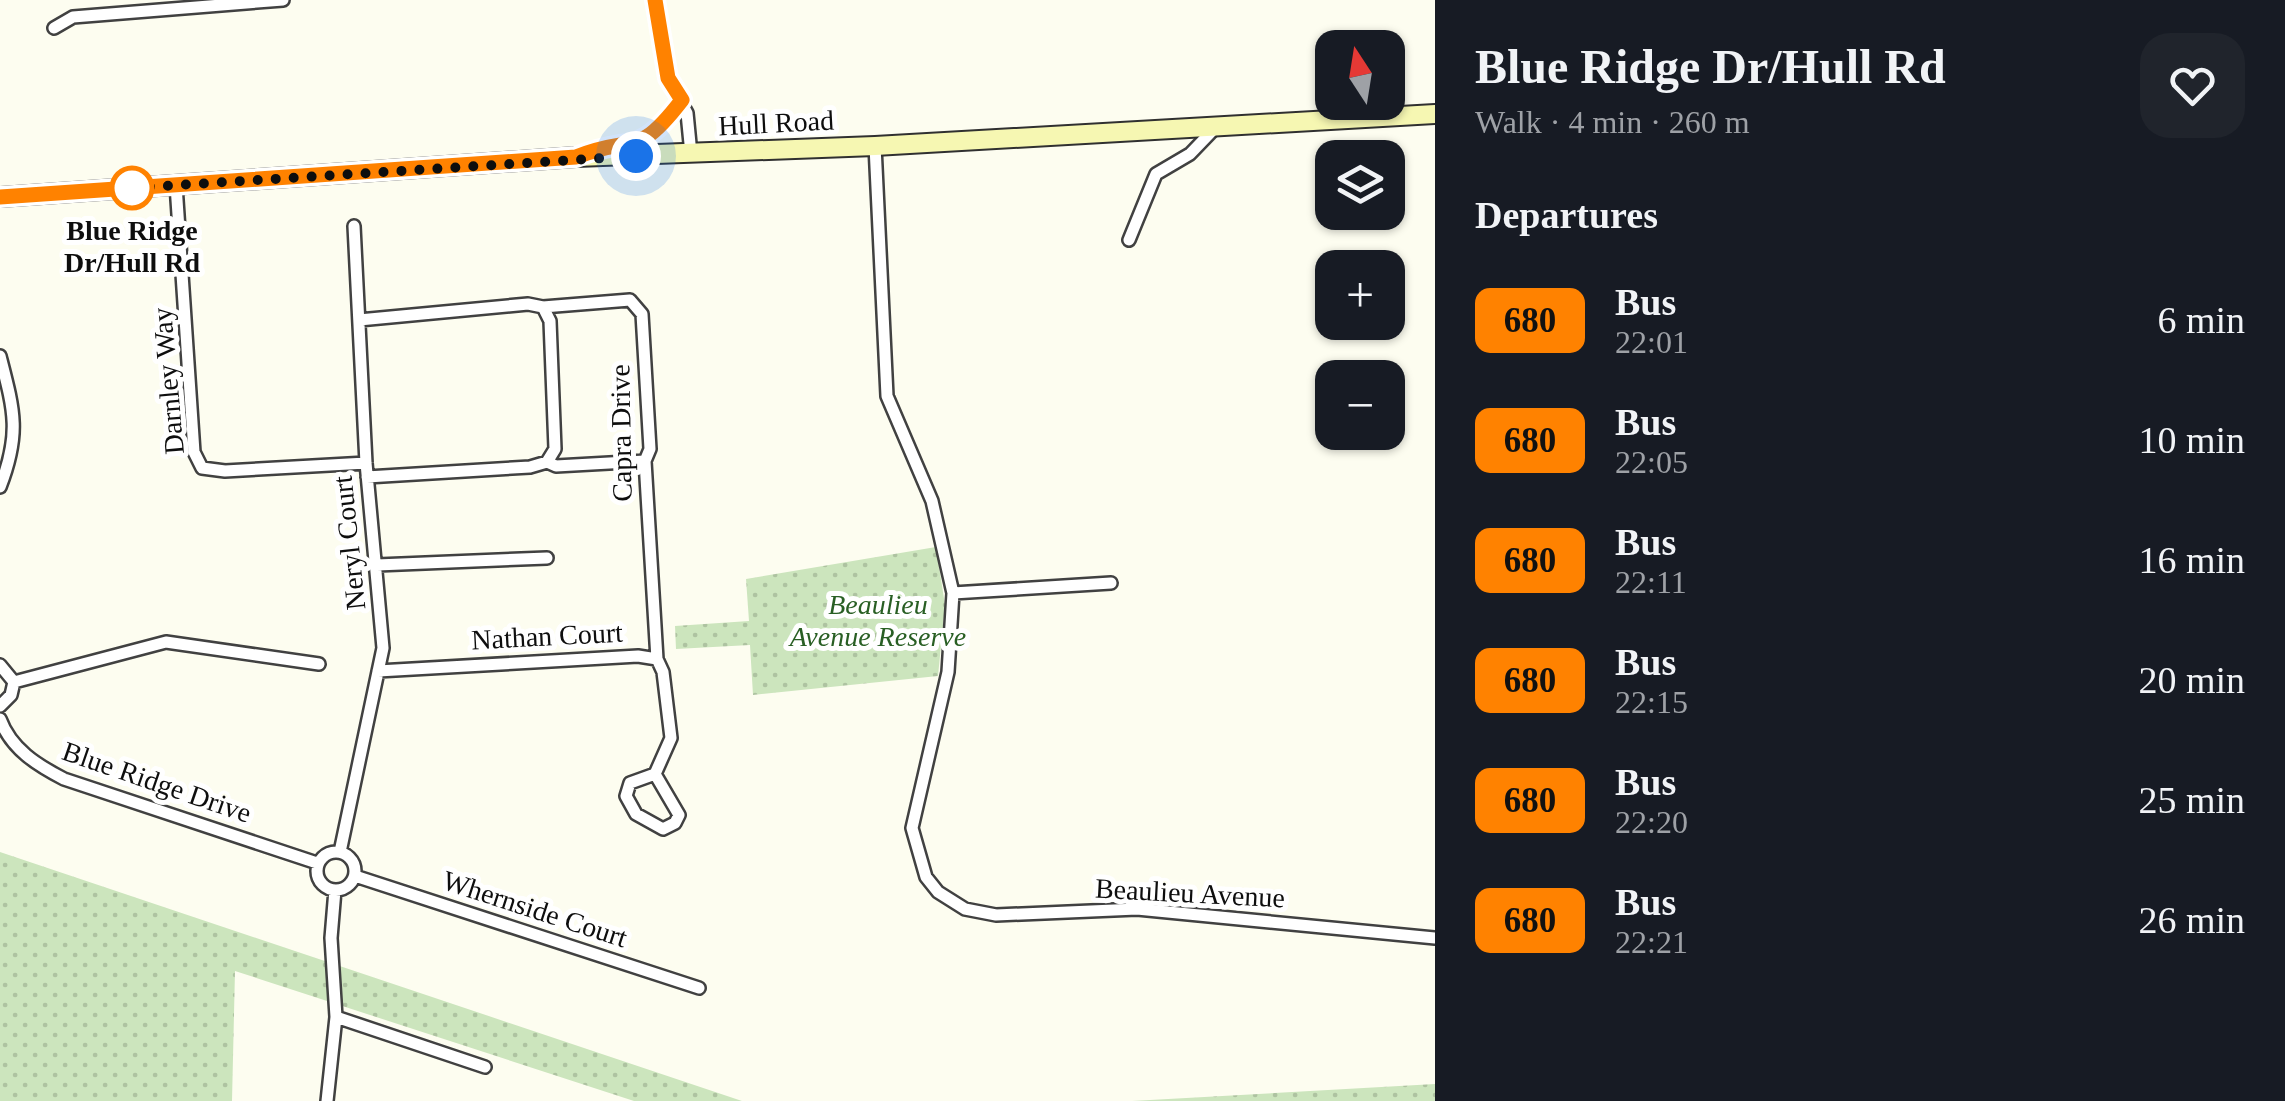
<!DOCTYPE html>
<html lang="en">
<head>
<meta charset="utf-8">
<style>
  :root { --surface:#171b24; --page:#20242c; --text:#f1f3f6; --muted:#9ea1a6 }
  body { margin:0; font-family:Georgia,serif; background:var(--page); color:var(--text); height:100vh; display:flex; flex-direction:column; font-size:38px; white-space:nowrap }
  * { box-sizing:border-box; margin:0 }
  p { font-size:32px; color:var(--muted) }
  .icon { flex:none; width:55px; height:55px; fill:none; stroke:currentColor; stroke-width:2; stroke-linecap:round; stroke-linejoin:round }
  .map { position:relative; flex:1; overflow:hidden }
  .panel { display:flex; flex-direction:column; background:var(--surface); width:850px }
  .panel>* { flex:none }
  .badge { padding:0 20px; border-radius:15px; font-size:35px; line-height:65px }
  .needle { width:65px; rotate:348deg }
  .buttons { position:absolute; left:1315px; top:30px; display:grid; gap:20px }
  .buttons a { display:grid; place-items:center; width:90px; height:90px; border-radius:20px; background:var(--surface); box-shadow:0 2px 8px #0004; font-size:50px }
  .you { position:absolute; width:50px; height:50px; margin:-25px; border:8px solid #fff; border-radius:50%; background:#1a73e8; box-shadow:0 0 0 15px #1a73e833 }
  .map>.badge { position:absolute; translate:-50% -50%; box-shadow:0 0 0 5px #fff }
  h2 { padding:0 40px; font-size:38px; line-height:90px }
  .round { display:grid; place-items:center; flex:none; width:105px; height:105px; border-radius:30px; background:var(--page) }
  .summary { display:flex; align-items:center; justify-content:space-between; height:170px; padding:0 40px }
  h1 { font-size:48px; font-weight:700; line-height:75px }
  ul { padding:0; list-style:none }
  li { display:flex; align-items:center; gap:30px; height:120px; padding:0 40px }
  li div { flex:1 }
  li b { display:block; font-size:38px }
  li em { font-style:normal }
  li .badge { min-width:110px; font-weight:700; text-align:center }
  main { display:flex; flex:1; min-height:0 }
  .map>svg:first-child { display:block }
  .park { fill:url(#park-dots) }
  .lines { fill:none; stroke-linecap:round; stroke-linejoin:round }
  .street-casing { stroke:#414141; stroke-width:16 }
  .secondary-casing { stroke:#303030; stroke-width:22 }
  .street { stroke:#fff; stroke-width:11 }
  .secondary { stroke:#f6f7b2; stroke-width:18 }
  .line-casing { stroke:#fff; stroke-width:22 }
  .line { stroke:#ff8200; stroke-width:15 }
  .walk { stroke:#0e0e0e; stroke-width:10; stroke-dasharray:0 18 }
  .stop-dot { fill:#fff; stroke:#ff8200; stroke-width:5 }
  .labels { text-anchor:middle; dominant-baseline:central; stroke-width:10; stroke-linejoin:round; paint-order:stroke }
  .street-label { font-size:28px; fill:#0e0e0e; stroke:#fff }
  .stop-label { font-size:28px; font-weight:bold; fill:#0e0e0e; stroke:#fff }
  .park-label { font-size:28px; font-style:italic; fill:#295f24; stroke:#fff }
</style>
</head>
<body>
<main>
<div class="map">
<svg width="1435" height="1101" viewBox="0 0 1435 1101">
  <defs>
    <pattern id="park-dots" width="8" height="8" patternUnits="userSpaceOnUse" patternTransform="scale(2.5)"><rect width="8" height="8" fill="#cce5bd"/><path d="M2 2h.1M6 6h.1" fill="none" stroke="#aec3a1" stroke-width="1.8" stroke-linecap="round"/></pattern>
  </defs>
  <rect width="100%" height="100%" fill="#fdfdf0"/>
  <path class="park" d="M936,547L945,605L938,676L753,695L750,645L676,649L675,626L749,621L746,579Z
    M0,852L742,1101H634L235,971L232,1101H0Z
    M1435,1084V1101H1132Z"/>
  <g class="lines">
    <g class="street-casing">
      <path id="street" d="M654,0L668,78L687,113L691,154
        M54,28L73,17L283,0
        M875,146L887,396L932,501L953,593L948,672L912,828L926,877L938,892L965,909L996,915L1137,909L1435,938
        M614,148L650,138L682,100
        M176,185L194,452L202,468L225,471L366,463
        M1129,240L1156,174L1190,154L1216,127
        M543,307L630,300L642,314L650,449L645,461L657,659L663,672L671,738L655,774L630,783L626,796L636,814L663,829L675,823L679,815L655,774
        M359,320L528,304L543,307L550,321L555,449L547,462L530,467L367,477
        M0,356C14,410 21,433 0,487
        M547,462L556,466L645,461
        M377,565L547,558
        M953,593L1111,583
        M0,665L14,682L11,695L0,706
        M378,671L638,656L657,659
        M14,682L166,642L319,664
        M0,719C11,749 37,765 64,779L317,863
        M317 871a19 19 0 1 1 38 0a19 19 0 1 1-38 0Z
        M340,852L383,648L366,463L354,226
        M355,876L699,988
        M336,1017L485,1067
        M327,1101L336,1017L331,938L335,890"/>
    </g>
    <g class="secondary-casing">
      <path id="secondary" d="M0,197L576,157L875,146L1435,114"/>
    </g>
    <use href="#street" class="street"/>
    <use href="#secondary" class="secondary"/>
  </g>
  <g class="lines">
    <g class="line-casing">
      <path id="line" d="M0,197L576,157C636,133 635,161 682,100L668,78L655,0"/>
    </g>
    <use href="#line" class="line"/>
    <path class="walk" d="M132,188L636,156"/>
  </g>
  <circle class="stop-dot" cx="132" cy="188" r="20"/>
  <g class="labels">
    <g class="street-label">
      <text transform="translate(776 123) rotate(-3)">Hull Road</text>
      <text transform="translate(168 381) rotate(-95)">Darnley Way</text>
      <text transform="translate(621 433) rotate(-91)">Capra Drive</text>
      <text transform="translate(349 543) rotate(-96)">Neryl Court</text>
      <text transform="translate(547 636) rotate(-3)">Nathan Court</text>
      <text transform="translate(157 782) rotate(19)">Blue Ridge Drive</text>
      <text transform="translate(1190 893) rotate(3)">Beaulieu Avenue</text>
      <text transform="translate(535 909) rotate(18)">Whernside Court</text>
    </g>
    <g class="stop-label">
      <text x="132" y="230">Blue Ridge<tspan x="132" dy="32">Dr/Hull Rd</tspan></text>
    </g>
    <g class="park-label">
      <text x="878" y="604">Beaulieu<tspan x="878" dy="32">Avenue Reserve</tspan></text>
    </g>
  </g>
</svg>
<div class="buttons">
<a><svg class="needle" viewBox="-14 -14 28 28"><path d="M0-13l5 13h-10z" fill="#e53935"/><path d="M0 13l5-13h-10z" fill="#9ea1a6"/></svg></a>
<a><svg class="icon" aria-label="layers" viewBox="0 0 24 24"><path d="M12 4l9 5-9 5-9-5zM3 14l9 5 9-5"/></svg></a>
<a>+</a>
<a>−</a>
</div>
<div class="you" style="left:636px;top:156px"></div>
</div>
<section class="panel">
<div class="summary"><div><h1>Blue Ridge Dr/Hull Rd</h1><p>Walk · 4 min · 260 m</p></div><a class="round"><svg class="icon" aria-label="heart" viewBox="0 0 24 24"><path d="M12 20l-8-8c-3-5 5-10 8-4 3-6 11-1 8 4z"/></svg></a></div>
<h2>Departures</h2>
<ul>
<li><span class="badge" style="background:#ff8200;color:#111">680</span><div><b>Bus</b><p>22:01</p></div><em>6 min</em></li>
<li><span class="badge" style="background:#ff8200;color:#111">680</span><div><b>Bus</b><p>22:05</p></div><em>10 min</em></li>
<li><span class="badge" style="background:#ff8200;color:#111">680</span><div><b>Bus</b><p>22:11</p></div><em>16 min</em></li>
<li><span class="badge" style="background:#ff8200;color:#111">680</span><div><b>Bus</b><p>22:15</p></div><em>20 min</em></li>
<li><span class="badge" style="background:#ff8200;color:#111">680</span><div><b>Bus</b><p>22:20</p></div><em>25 min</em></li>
<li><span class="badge" style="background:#ff8200;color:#111">680</span><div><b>Bus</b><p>22:21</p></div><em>26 min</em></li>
</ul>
</section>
</main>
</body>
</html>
